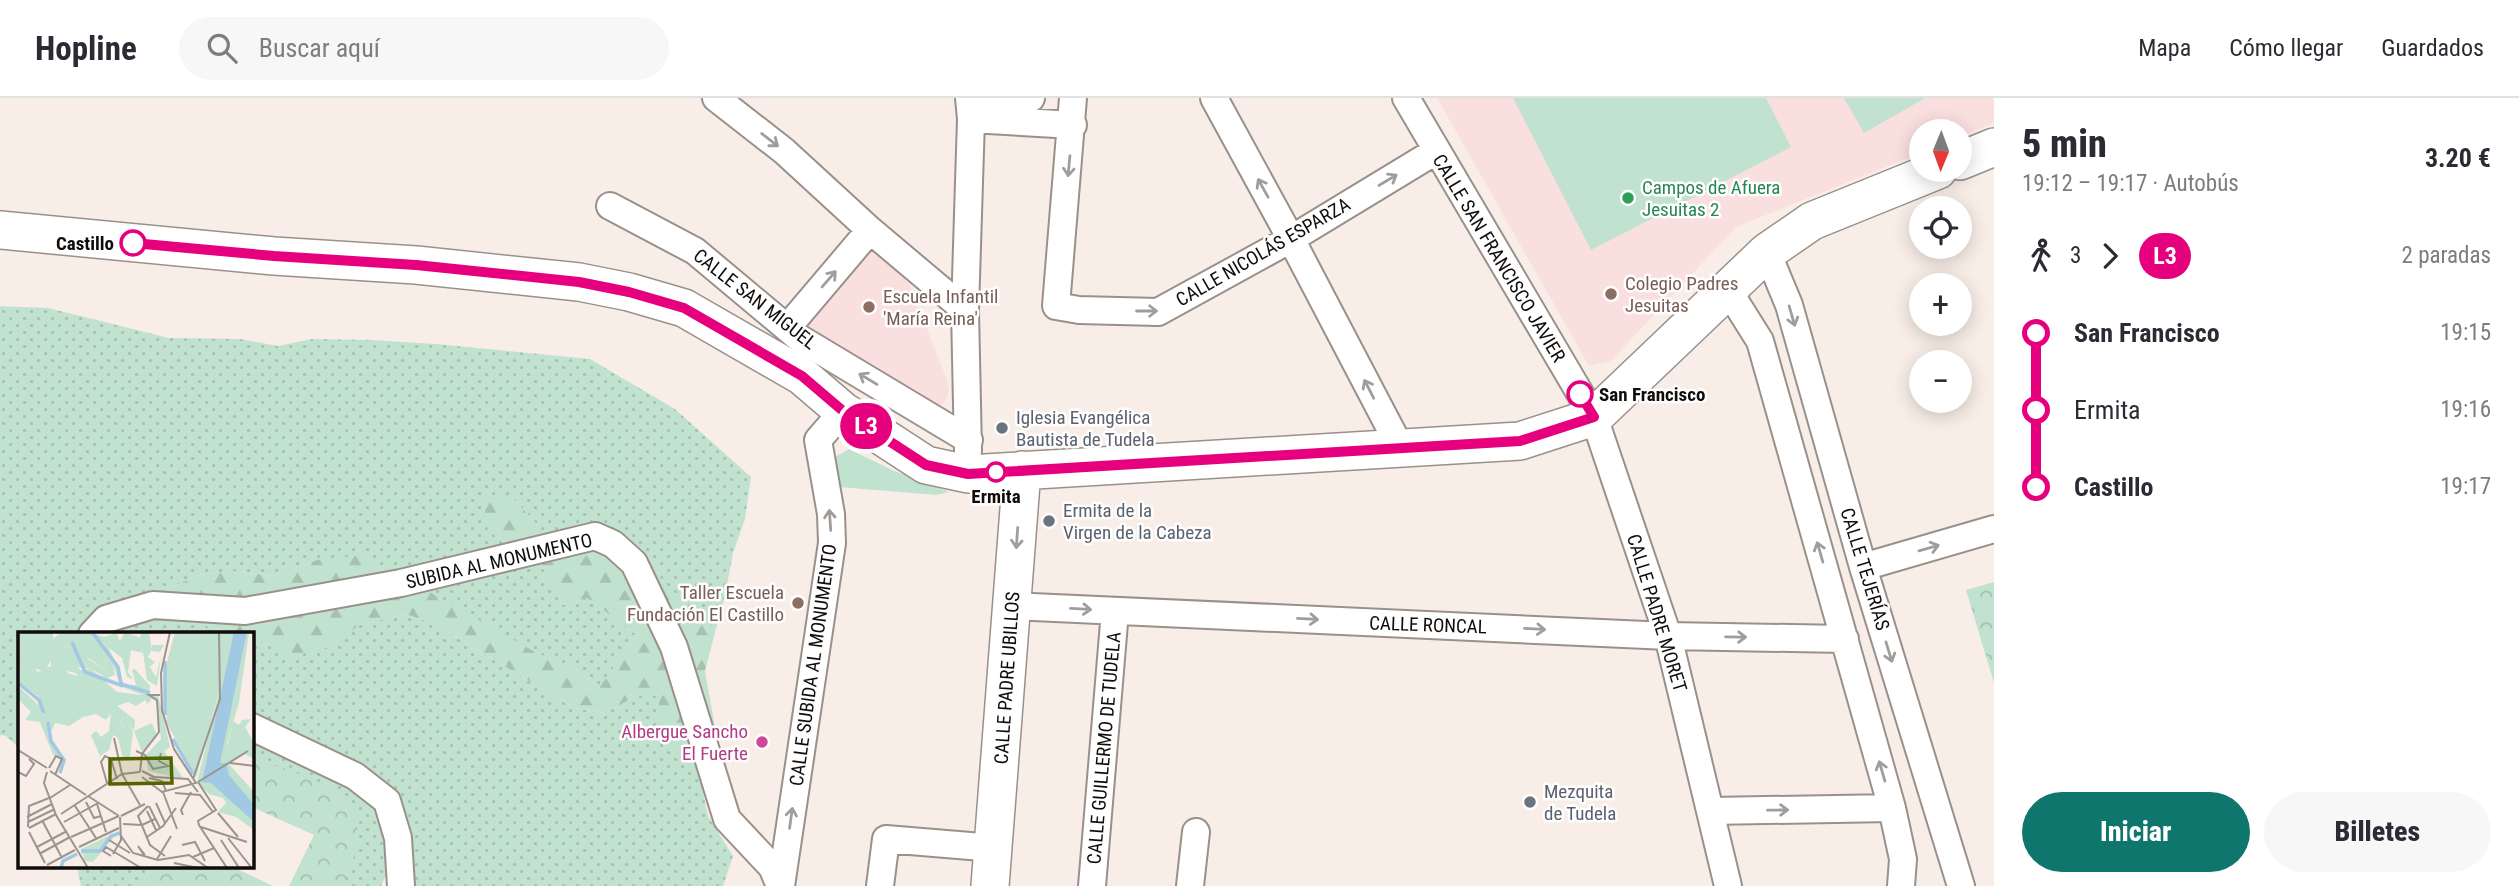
<!DOCTYPE html>
<html lang="es">
<head>
<meta charset="utf-8">
<style>
  :root { --surface:#fff; --page:#f7f7f7; --text:#2b2b33; --muted:#7c7c81; --line:#e1e1e2; --accent:#0f766e }
  body { margin:0; font-family:"Roboto Condensed",sans-serif; background:var(--page); color:var(--text); height:100vh; display:flex; flex-direction:column; font-size:26px; white-space:nowrap }
  * { box-sizing:border-box; margin:0 }
  p { font-size:23px; color:var(--muted) }
  .icon { flex:none; width:38px; height:38px; fill:none; stroke:currentColor; stroke-width:2; stroke-linecap:round; stroke-linejoin:round }
  .map { position:relative; flex:1; overflow:hidden }
  .drawer { display:flex; flex-direction:column; background:var(--surface); width:525px }
  .drawer>* { flex:none }
  .badge { padding:0 14px; border-radius:23px; font-size:24px; line-height:46px }
  .needle { width:46px; rotate:181deg }
  .tools { position:absolute; left:1909px; top:21px; display:grid; gap:14px }
  .tools a { display:grid; place-items:center; width:63px; height:63px; border-radius:50%; background:var(--surface); box-shadow:0 4px 18px #0003; font-size:35px }
  .map>.badge { position:absolute; translate:-50% -50%; box-shadow:0 0 0 4px #fff }
  .legs { display:flex; align-items:center; gap:10px; height:77px; padding:0 28px; font-size:23px }
  .legs p { margin-inline-start:auto }
  .head { display:flex; align-items:center; justify-content:space-between; height:119px; padding:0 28px }
  h1 { font-size:38px; font-weight:800; line-height:52px }
  .cta { display:flex; gap:14px; margin-top:auto; padding:14px 28px }
  .cta a { flex:1; height:80px; border-radius:42px; background:var(--accent); color:#fff; font-size:28px; font-weight:800; line-height:80px; text-align:center }
  .cta a+a { background:var(--page); color:var(--text) }
  ul { padding:0 28px; list-style:none }
  li { display:flex; align-items:center; gap:24px; height:77px; font-size:26px }
  li i { display:grid; place-items:center; width:10px; height:100%; margin:0 9px; background:currentColor }
  li i::after { content:''; width:18px; height:18px; margin:-9px; border:5px solid; border-radius:50%; background:var(--surface) }
  li p { margin-inline-start:auto }
  li:first-child i { background:linear-gradient(#0000 50%,currentColor 0) }
  li:last-child i { background:linear-gradient(currentColor 50%,#0000 0) }
  header { display:flex; align-items:center; gap:42px; box-sizing:border-box; height:98px; padding:0 35px; background:var(--surface); border-bottom:2px solid var(--line) }
  header strong { font-size:33px }
  nav { display:flex; gap:38px; margin-inline-start:auto; font-size:24px }
  .search { width:490px; height:63px; background:var(--page); display:flex; align-items:center; gap:18px; box-sizing:border-box; padding:0 24px; border-radius:38px; color:var(--muted); font-size:26px }
  main { display:flex; flex:1; min-height:0 }
  .map>svg:first-child { display:block }
  .education { fill:#fadfdf }
  .grass { fill:url(#grass-dots) }
  .forest { fill:url(#forest-firs) }
  .park { fill:url(#park-crowns) }
  .garden { fill:#c1e2cf }
  .lines { fill:none; stroke-linecap:round; stroke-linejoin:round }
  .street-casing { stroke:#9a908a; stroke-width:30 }
  .secondary-casing { stroke:#9a908a; stroke-width:40 }
  .street { stroke:#fff; stroke-width:26 }
  .secondary { stroke:#fff; stroke-width:37 }
  .oneway { stroke:#9f9e9d }
  .line-1-casing { stroke:#fff; stroke-width:16 }
  .line-1 { stroke:#e6007e; stroke-width:10 }
  .leisure-dot { fill:#2e9e5b; stroke:#fefefe; stroke-width:2.5 }
  .stop-1-dot { fill:#fff; stroke:#e6007e; stroke-width:3.5 }
  .education-dot { fill:#8d6e63; stroke:#fefefe; stroke-width:2.5 }
  .worship-dot { fill:#6b7280; stroke:#fefefe; stroke-width:2.5 }
  .hotel-dot { fill:#d1479c; stroke:#fefefe; stroke-width:2.5 }
  .labels { text-anchor:middle; dominant-baseline:central; stroke-width:5; stroke-linejoin:round; paint-order:stroke }
  .leisure-label { font-size:19px; fill:#27864d; stroke:#fefefe; text-anchor:start }
  .stop-label { font-size:19px; font-weight:bold; fill:#0f0c0a; stroke:#fefefe; text-anchor:end }
  .street-label { font-size:19px; fill:#0f0c0a; stroke:#fefefe }
  .education-label { font-size:19px; fill:#785e54; stroke:#fefefe; text-anchor:start }
  .worship-label { font-size:19px; fill:#5b616d; stroke:#fefefe; text-anchor:start }
  .hotel-label { font-size:19px; fill:#b23c85; stroke:#fefefe; text-anchor:end }
  .inset-river { fill:none; stroke:#a1c9e3; stroke-width:3.5 }
  .inset-road { fill:none; stroke:#9b948f; stroke-width:2 }
  .view { fill:#566100; fill-opacity:0.15; stroke:#566100; stroke-width:3.5 }
  .inset-edge { fill:none; stroke:#0f0c0a; stroke-width:3.5 }
</style>
</head>
<body>
<header>
<strong>Hopline</strong>
<div class="search"><svg class="icon" aria-label="search" viewBox="0 0 24 24"><circle cx="10" cy="10" r="6"/><path d="M15 15l6 6"/></svg>Buscar aquí</div>
<nav><a>Mapa</a><a>Cómo llegar</a><a>Guardados</a></nav>
</header>
<main>
<div class="map">
<svg width="1994" height="788" viewBox="0 0 1994 788">
  <defs>
    <pattern id="grass-dots" width="8" height="8" patternUnits="userSpaceOnUse" patternTransform="scale(1.75)"><rect width="8" height="8" fill="#c1e2cf"/><path d="M2 2h.1M6 6h.1" fill="none" stroke="#a5c1b0" stroke-width="1.8" stroke-linecap="round"/></pattern>
    <pattern id="forest-firs" width="22" height="20" patternUnits="userSpaceOnUse" patternTransform="scale(1.75)"><rect width="22" height="20" fill="#c1e2cf"/><path d="M5 1l3.5 6h-7zM16 11l3.5 6h-7z" fill="#a5c1b0"/></pattern>
    <pattern id="park-crowns" width="20" height="18" patternUnits="userSpaceOnUse" patternTransform="scale(1.75)"><rect width="20" height="18" fill="#c1e2cf"/><path d="M2 6a3 3 0 1 1 6 0M12 15a3 3 0 1 1 6 0" fill="none" stroke="#a5c1b0"/></pattern>
  </defs>
  <rect width="100%" height="100%" fill="#f9eee7"/>
  <path class="education" d="M1437,0H1994V25L1960,39V33H1922L1921,55L1736,129L1611,263L1589,268Z
    M871,146L910,187L947,282L949,294L944,305L933,310L801,230Z"/>
  <path class="grass" d="M0,208L48,210L169,240L240,241L278,248L312,241L370,242L436,246L590,261L675,311L751,379L745,421L733,455L725,498L716,531L677,509L655,471L582,429L544,434L510,397L488,433L541,466L563,507L587,500L637,537L599,590L577,572L317,462L273,478L230,473L199,477L174,488L135,497L157,521L199,526L236,536H19V650L6,638L0,637Z
    M405,516L433,525L574,610L605,615L636,598H659L694,652L708,718L733,758L723,788H411L410,779L386,777L381,788H343L333,691L252,659V540L265,544L330,549L358,527Z
    M77,769H150L142,788H81Z"/>
  <path class="forest" d="M510,397L544,434L582,429L609,430L655,471L678,509L716,531L705,573L720,657L672,651L659,623V598H636L605,615L574,610L433,525L405,516L359,527L330,549L284,560L265,544L252,540V536H236L199,526L157,521L135,497L174,488L199,477L230,473L273,478L317,462L364,457L535,554L577,572L599,590L637,537L587,500L563,507L541,466L488,433L483,401Z"/>
  <path class="park" d="M1994,484V585L1966,492Z
    M252,659C275,668 337,686 350,705C366,728 354,765 343,788H289L314,737L252,709Z
    M150,769H233L273,788H142Z"/>
  <path class="garden" d="M1513,0H1766L1791,49L1591,152Z
    M1844,0H1925L1864,35Z
    M849,351L892,372L949,394L937,397L839,389L833,360Z"/>
  <g class="lines">
    <g class="street-casing">
      <path id="street" d="M716,0L784,53L870,132L965,212
        M1073,0L1056,208L1079,212L1158,214L1291,141L1436,53
        M1214,0L1291,141L1401,351
        M1406,0L1594,319L1668,538L1728,788
        M971,21L1073,27
        M971,21L977,9L985,2L1018,6L1031,0
        M610,108L695,153L799,240L969,342
        M1767,154L1789,207L1863,469L1961,788
        M1728,192L1760,243L1892,710L1903,761L1901,788
        M787,230L870,132
        M968,353L965,212L971,21L969,0
        M1863,469L1994,431
        M1012,508L1668,538L1845,541
        M92,536L106,521L153,507L245,513L401,485L595,438L613,446L634,465L674,549L727,721L772,769L780,788
        M252,629L355,678L387,703L398,740L401,788
        M1710,713L1892,710
        M781,788L832,445L831,416L818,342L843,313
        M880,788L886,741L994,750
        M1092,788L1115,513
        M1190,788L1196,734"/>
    </g>
    <g class="secondary-casing">
      <path id="secondary" d="M1960,63L1994,49
        M0,132L274,158L416,167L579,184L629,194L684,210L802,278L843,313L926,367L968,376L1520,343L1594,319L1767,154L1812,123L1938,72
        M990,788L1022,372"/>
    </g>
    <use href="#street" class="street"/>
    <use href="#secondary" class="secondary"/>
  </g>
  <defs><path id="oneway-shaft" d="M-6 0H5M1.5-3L5.5 0L1.5 3" fill="none" stroke-width="1.6" stroke-linecap="round" stroke-linejoin="round" transform="scale(1.75)"/></defs>
  <g class="oneway">
    <use href="#oneway-shaft" transform="translate(770 42) rotate(38)"/>
    <use href="#oneway-shaft" transform="translate(1069 68) rotate(95)"/>
    <use href="#oneway-shaft" transform="translate(1388 82) rotate(-31)"/>
    <use href="#oneway-shaft" transform="translate(1263 90) rotate(-119)"/>
    <use href="#oneway-shaft" transform="translate(829 181) rotate(-49)"/>
    <use href="#oneway-shaft" transform="translate(1147 213)"/>
    <use href="#oneway-shaft" transform="translate(1792 218) rotate(74)"/>
    <use href="#oneway-shaft" transform="translate(868 281) rotate(-149)"/>
    <use href="#oneway-shaft" transform="translate(1369 291) rotate(-117)"/>
    <use href="#oneway-shaft" transform="translate(830 422) rotate(-94)"/>
    <use href="#oneway-shaft" transform="translate(1017 440) rotate(94)"/>
    <use href="#oneway-shaft" transform="translate(1929 450) rotate(-16)"/>
    <use href="#oneway-shaft" transform="translate(1820 454) rotate(-106)"/>
    <use href="#oneway-shaft" transform="translate(1081 511) rotate(3)"/>
    <use href="#oneway-shaft" transform="translate(1308 521) rotate(3)"/>
    <use href="#oneway-shaft" transform="translate(1535 531) rotate(3)"/>
    <use href="#oneway-shaft" transform="translate(1736 539) rotate(1)"/>
    <use href="#oneway-shaft" transform="translate(1889 554) rotate(73)"/>
    <use href="#oneway-shaft" transform="translate(1882 673) rotate(-106)"/>
    <use href="#oneway-shaft" transform="translate(1778 712) rotate(-1)"/>
    <use href="#oneway-shaft" transform="translate(791 720) rotate(-82)"/>
  </g>
  <g class="lines">
    <g class="line-1-casing">
      <path id="line-1" d="M133,145L274,158L416,167L579,184L629,194L684,210L802,278L843,313L926,367L968,376L1520,343L1594,319L1580,296"/>
    </g>
    <use href="#line-1" class="line-1"/>
  </g>
  <circle class="leisure-dot" cx="1628" cy="100" r="7"/>
  <g class="stop-1-dot">
    <circle cx="133" cy="145" r="12"/>
    <circle cx="1580" cy="296" r="12"/>
    <circle cx="996" cy="374" r="9"/>
  </g>
  <g class="education-dot">
    <circle cx="1611" cy="196" r="7"/>
    <circle cx="869" cy="209" r="7"/>
    <circle cx="798" cy="505" r="7"/>
  </g>
  <g class="worship-dot">
    <circle cx="1002" cy="330" r="7"/>
    <circle cx="1049" cy="423" r="7"/>
    <circle cx="1530" cy="704" r="7"/>
  </g>
  <circle class="hotel-dot" cx="762" cy="644" r="7"/>
  <g class="labels">
    <g class="leisure-label">
      <text x="1642" y="89">Campos de Afuera<tspan x="1642" dy="22">Jesuitas 2</tspan></text>
    </g>
    <g class="stop-label">
      <text x="114" y="145">Castillo</text>
      <text x="1599" y="296" text-anchor="start">San Francisco</text>
      <text x="996" y="398" text-anchor="middle">Ermita</text>
    </g>
    <g class="street-label">
      <text transform="translate(1263 154) rotate(-30)">CALLE NICOLÁS ESPARZA</text>
      <text transform="translate(1499 160) rotate(59)">CALLE SAN FRANCISCO JAVIER</text>
      <text transform="translate(755 201) rotate(38)">CALLE SAN MIGUEL</text>
      <text transform="translate(499 463) rotate(-13)">SUBIDA AL MONUMENTO</text>
      <text transform="translate(1865 471) rotate(73)">CALLE TEJERÍAS</text>
      <text transform="translate(1657 515) rotate(73)">CALLE PADRE MORET</text>
      <text transform="translate(1428 527) rotate(2)">CALLE RONCAL</text>
      <text transform="translate(813 567) rotate(-82)">CALLE SUBIDA AL MONUMENTO</text>
      <text transform="translate(1007 580) rotate(-86)">CALLE PADRE UBILLOS</text>
      <text transform="translate(1104 650) rotate(-85)">CALLE GUILLERMO DE TUDELA</text>
    </g>
    <g class="education-label">
      <text x="1625" y="185">Colegio Padres<tspan x="1625" dy="22">Jesuitas</tspan></text>
      <text x="883" y="198">Escuela Infantil<tspan x="883" dy="22">'María Reina'</tspan></text>
      <text x="784" y="494" text-anchor="end">Taller Escuela<tspan x="784" dy="22">Fundación El Castillo</tspan></text>
    </g>
    <g class="worship-label">
      <text x="1016" y="319">Iglesia Evangélica<tspan x="1016" dy="22">Bautista de Tudela</tspan></text>
      <text x="1063" y="412">Ermita de la<tspan x="1063" dy="22">Virgen de la Cabeza</tspan></text>
      <text x="1544" y="693">Mezquita<tspan x="1544" dy="22">de Tudela</tspan></text>
    </g>
    <g class="hotel-label">
      <text x="748" y="633">Albergue Sancho<tspan x="748" dy="22">El Fuerte</tspan></text>
    </g>
  </g>
  <g transform="translate(18 534)">
    <rect width="236" height="236" fill="#f9eee7"/>
    <path d="M61,0H71L91,16L106,53H118L114,38L117,37L132,54L131,62L140,63L152,115L146,119L166,147L130,139L128,123L143,107L139,70L133,67L130,72L127,68L118,74L110,70L99,74L96,95H106L102,89L107,86L115,100L112,125L105,126L100,106L95,103L91,118L82,124L73,103L78,99L83,105L91,99L93,81L88,88L78,82L65,85L51,94L37,91L34,99L32,93L31,107L45,127L35,123L22,90L7,88L13,80L0,67V54L27,79L20,64L2,51L0,33L15,34L20,40L33,34L32,17L40,20L48,41L61,44L51,36L58,33L62,38L73,37L99,60L125,63L102,54L95,31L84,19L90,39L70,26L64,33L57,16L41,15L57,7L72,16ZM122,0H131L134,18V13H146L142,20L133,19L130,25L137,30L132,35L138,45L143,24L139,54L129,48Z" fill="#c1e2cf"/>
    <path d="M0,0H35V7L44,0H61L73,17L65,18L58,7L41,15L57,16L63,33L68,26L90,39L84,19L95,31L97,43L89,46L73,37L53,34L63,42L49,39L51,43L67,46L75,52L69,55L68,48L63,55L46,39L40,20L33,17L36,23L27,39L0,33ZM71,0L86,5L98,1L102,9L107,0L123,6L125,21L113,18L110,40L115,47L109,45L104,26ZM99,74L117,88L116,99L106,86L102,89L106,96L96,95L93,76Z" fill="#c1e2cf"/>
    <path d="M201,0H231L221,71L209,111L210,131L236,160V198L218,185L200,180L208,171L205,166L191,162L179,150L203,52ZM134,91L139,103L124,120L116,99ZM101,199L75,230L67,229L63,217Z" fill="#c1e2cf"/>
    <path d="M157,0H201L203,52L178,146L149,91L146,42ZM233,87L227,95L236,111V127L227,122L211,132L207,124L215,89L221,93L224,88Z" fill="#c1e2cf"/>
    <path d="M216,0H228V4L202,131H208L211,143L236,173V190L193,151L184,150Z" fill="#a1c9e3"/>
    <path class="inset-river" d="M74,0L100,35L103,52L132,61M54,10L67,40L105,54M0,51L21,68L26,81M147,83V29M30,90L33,109L46,128L42,141M155,107L175,142M63,219H82L93,204L102,201M43,236L45,229L59,222"/>
    <path class="inset-road" d="M96,106L104,142L122,173M0,118L29,136M118,119L127,123L135,137L150,134L141,129L143,121M212,131L237,134M31,136L38,124L44,127L37,143M32,139L68,163M124,139L136,145L170,147L180,160M0,140L8,144L16,132L11,127M29,140L26,151L38,183L70,236M122,140L124,122L141,100L139,68L131,63H142M124,145L144,160L178,151L156,117L144,78L143,41L152,0M131,146L144,149L148,159M175,147L202,67L201,0M180,150L230,119M180,150L198,178L180,189L181,193L209,236M89,151L83,130L87,124L93,127L99,147M145,160L159,197M157,161L182,163L195,180M70,164L101,184M32,166L52,153M68,170L76,186L83,184M138,171L147,191M79,172L88,200M57,174L78,206M130,174L120,184L132,213L147,224M131,174L142,196M129,179L138,198M200,181L220,205M43,182L104,142L122,140M165,183L163,178L173,160M103,184L127,172M9,185L34,172M10,190L37,177M25,190L43,224M46,190L80,171M105,192L124,193L137,187M10,195L11,174L31,166M183,195L229,210M11,196L38,182M11,200L27,231M103,204L115,221L140,228M53,205L101,184M129,205L145,194L158,176M210,206L233,235M91,208L112,221M203,208L221,236M164,213L177,210L187,229M19,215L49,199M61,215L101,196M23,221L52,205M95,222L103,208L102,185M126,223L120,214L127,223M93,224L85,219L88,215L123,236M175,225L196,216M139,227L153,204M140,228L171,223L190,236M156,231L180,236M29,233L57,218"/>
    <path class="view" d="M153,126L154,151L92,152V127Z"/>
    <rect width="236" height="236" class="inset-edge"/>
  </g>
</svg>
<div class="tools">
<a><svg class="needle" viewBox="-14 -14 28 28"><path d="M0-13l5 13h-10z" fill="#e53935"/><path d="M0 13l5-13h-10z" fill="#7c7c81"/></svg></a>
<a><svg class="icon" aria-label="locate" viewBox="0 0 24 24"><circle cx="12" cy="12" r="6"/><path d="M12 2v4M12 18v4M2 12h4M18 12h4"/></svg></a>
<a>+</a>
<a>−</a>
</div>
<b class="badge" style="left:866px;top:328px;background:#e6007e;color:#fff">L3</b>
</div>
<section class="drawer">
<div class="head"><div><h1>5 min</h1><p>19:12 – 19:17 · Autobús</p></div><b>3.20 €</b></div>
<div class="legs"><svg class="icon" aria-label="walk" viewBox="0 0 24 24"><circle cx="13" cy="4" r="2"/><path d="M13 8l-2 6 4 7M11 14l-3 7M7 12l3-4h3l4 4"/></svg>3<svg class="icon" aria-label="forward" viewBox="0 0 24 24"><path d="M9 5l7 7-7 7"/></svg><b class="badge" style="background:#e6007e;color:#fff">L3</b><p>2 paradas</p></div>
<ul>
<li><i style="color:#e6007e"></i><b>San Francisco</b><p>19:15</p></li>
<li><i style="color:#e6007e"></i><span>Ermita</span><p>19:16</p></li>
<li><i style="color:#e6007e"></i><b>Castillo</b><p>19:17</p></li>
</ul>
<div class="cta"><a>Iniciar</a><a>Billetes</a></div>
</section>
</main>
</body>
</html>
